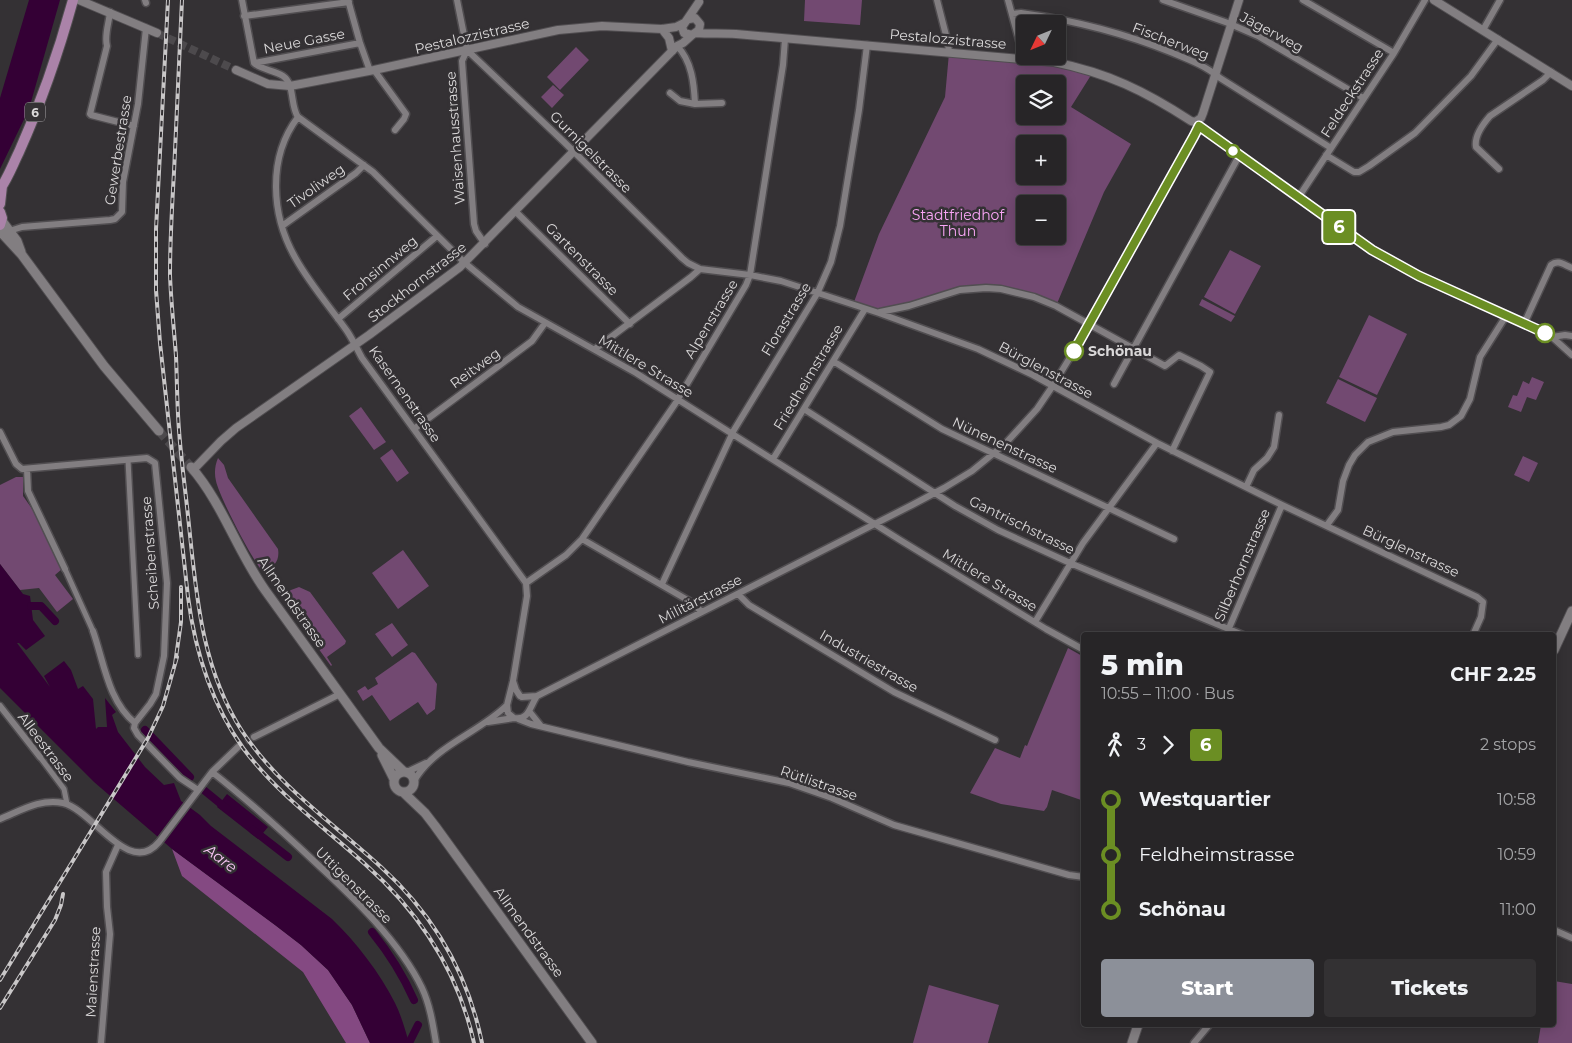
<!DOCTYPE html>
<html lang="en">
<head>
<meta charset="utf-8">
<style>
  :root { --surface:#272527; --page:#333133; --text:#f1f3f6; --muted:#a4a5a7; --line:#434244; --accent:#8c9099 }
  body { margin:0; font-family:Montserrat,sans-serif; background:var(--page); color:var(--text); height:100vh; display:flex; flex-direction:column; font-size:19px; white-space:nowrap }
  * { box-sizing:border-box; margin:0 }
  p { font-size:16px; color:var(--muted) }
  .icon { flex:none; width:28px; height:28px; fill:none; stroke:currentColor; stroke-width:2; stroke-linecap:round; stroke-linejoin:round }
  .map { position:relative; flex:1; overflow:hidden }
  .drawer { position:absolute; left:1081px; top:632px; width:475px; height:395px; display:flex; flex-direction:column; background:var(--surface); border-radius:5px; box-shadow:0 2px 12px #0003,0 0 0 1px var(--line) }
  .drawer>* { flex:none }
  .badge { padding:0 10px; border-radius:4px; font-size:18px; line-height:32px }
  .needle { width:32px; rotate:227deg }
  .controls { position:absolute; left:1016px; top:15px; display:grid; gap:10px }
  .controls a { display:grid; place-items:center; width:50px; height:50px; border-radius:5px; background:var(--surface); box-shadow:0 2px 12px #0003,0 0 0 1px var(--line); font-size:25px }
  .map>.badge { position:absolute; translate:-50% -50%; box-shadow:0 0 0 2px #fff }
  .legs { display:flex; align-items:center; gap:8px; height:55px; padding:0 20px; font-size:16px }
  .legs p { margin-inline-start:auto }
  .summary { display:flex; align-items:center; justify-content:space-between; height:85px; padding:0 20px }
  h1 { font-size:28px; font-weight:800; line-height:38px }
  .button { display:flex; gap:10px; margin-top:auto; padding:10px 20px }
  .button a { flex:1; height:58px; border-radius:5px; background:var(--accent); color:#fff; font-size:20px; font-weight:800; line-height:58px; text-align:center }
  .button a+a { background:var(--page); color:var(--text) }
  ul { padding:0 20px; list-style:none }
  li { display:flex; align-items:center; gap:18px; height:55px; font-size:19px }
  li i { display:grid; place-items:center; width:8px; height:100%; margin:0 6px; background:currentColor }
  li i::after { content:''; width:12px; height:12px; margin:-6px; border:4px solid; border-radius:50%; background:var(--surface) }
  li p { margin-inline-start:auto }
  li:first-child i { background:linear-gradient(#0000 50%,currentColor 0) }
  li:last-child i { background:linear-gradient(currentColor 50%,#0000 0) }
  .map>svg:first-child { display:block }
  .green { fill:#724971; fill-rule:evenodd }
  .forest { fill:#844982 }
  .water { fill:#340035 }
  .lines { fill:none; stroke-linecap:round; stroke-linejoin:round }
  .canal { stroke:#340035; stroke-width:8 }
  .minor-tunnel { stroke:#4d4a4d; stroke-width:6; stroke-dasharray:6 3; stroke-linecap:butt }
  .tertiary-tunnel { stroke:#4d4a4d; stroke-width:8; stroke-dasharray:8 4; stroke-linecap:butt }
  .secondary-tunnel { stroke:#4d4a4d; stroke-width:9; stroke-dasharray:9 4.5; stroke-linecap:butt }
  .pedestrian-casing { stroke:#514e51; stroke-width:8 }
  .minor-casing { stroke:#514e51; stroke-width:9 }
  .tertiary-casing { stroke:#514e51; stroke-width:10 }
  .secondary-casing { stroke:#514e51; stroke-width:11 }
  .primary-casing { stroke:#514e51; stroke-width:12 }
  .pedestrian { stroke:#827e81; stroke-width:5 }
  .minor { stroke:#827e81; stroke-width:6 }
  .tertiary { stroke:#827e81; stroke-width:8 }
  .secondary { stroke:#827e81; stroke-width:9 }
  .primary { stroke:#ab83a9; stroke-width:10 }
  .rail-casing { stroke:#c9c7c8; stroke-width:4 }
  .rail { stroke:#343134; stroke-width:2; stroke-dasharray:5.5; stroke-linecap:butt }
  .line-1-casing { stroke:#fff; stroke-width:11 }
  .line-1 { stroke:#6b8e23; stroke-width:8 }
  .stop-1-dot { fill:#fff; stroke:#6b8e23; stroke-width:2.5 }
  .labels { text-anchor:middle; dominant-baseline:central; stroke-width:5; stroke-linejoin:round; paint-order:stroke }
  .shield { fill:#343134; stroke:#a8a6a8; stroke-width:1 }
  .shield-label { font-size:12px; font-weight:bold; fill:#dad8d9 }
  .street-label { font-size:14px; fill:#dad8d9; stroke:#343134 }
  .park-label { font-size:14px; fill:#faa6f7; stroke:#343134 }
  .stop-label { font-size:14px; font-weight:bold; fill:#dad8d9; stroke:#343134; text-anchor:start }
  .water-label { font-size:15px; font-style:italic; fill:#fac7f7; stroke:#343134 }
</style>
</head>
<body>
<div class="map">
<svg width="1572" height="1043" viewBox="0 0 1572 1043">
  <rect width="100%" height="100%" fill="#343134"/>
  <path class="green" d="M805,0H862L860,25L804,21Z
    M576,47L589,60L560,90L547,77Z
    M949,53L1020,58L1093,72L1071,107L1131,144L1104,192L1056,306L1017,292L973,288L879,313L854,302L879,234L945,97ZM1025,84H1058V116H1025ZM1025,144H1058V176H1025ZM1025,204H1058V236H1025Z
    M553,85L564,95L552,108L541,97Z
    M1230,250L1261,266L1235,314L1204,297Z
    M1202,299L1235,316L1231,322L1199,305Z
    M1369,315L1407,334L1377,395L1339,377Z
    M1532,377L1544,382L1536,400L1527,397L1521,412L1508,407L1513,395L1517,396L1523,381L1529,384Z
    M1338,379L1377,398L1365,422L1326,403Z
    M361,407L386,442L374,450L349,416Z
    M392,449L409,473L397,482L380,458Z
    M1523,456L1538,463L1529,482L1514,475Z
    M218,458L224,465L228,478L278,549C280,561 274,567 264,573C254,564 219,496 216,481C214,473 215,465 218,458Z
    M16,477H23V496L40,520L62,569L55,575L73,599L57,612L39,588L20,590L0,564V485Z
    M403,550L429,586L398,609L372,573Z
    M299,587L310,592L346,641L345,644L327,657L332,665L331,666L282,598V596L291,590Z
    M392,623L408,645L392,657L375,634Z
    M1068,648L1084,657V801L1052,790L1047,807L1044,811L1001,804L970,793L995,748L1020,758L1025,745L1027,746L1029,741Z
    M412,652L415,653L437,684L435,709L427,715L418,702L390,721L372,695L363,701L357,691L365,686L368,690L378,684L375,678Z
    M1554,981L1572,984V1043H1538L1541,1025H1554Z
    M929,985L999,1005L988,1043H913Z"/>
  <path class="forest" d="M172,849L275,925L301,945L328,970L352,1005L370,1043H346L303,972L182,876Z"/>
  <path class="water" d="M29,0H60L29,109L0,169V98Z
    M0,564L23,594L30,596L33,620L45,636L26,650L19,643H17L50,687L44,676L64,661L71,670L78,689L83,686L93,699L96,729L98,727H107L105,698L116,712L112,715L118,732L145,767L164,785L174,783L181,801L200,815L211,826L332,919C356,942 380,973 395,1003C401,1015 405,1029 409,1043H370L352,1005L328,970L301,945L275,925L172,849L94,782L0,688Z
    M227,794L268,827L258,839L217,807Z"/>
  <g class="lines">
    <path class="canal" d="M31,606H41L55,621
      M145,730L190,777
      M205,791L227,809
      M253,830L288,857
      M372,932C389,953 403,975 414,1000
      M409,1043L418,1025"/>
    <path class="minor-tunnel" d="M238,747L254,737"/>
    <path class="tertiary-tunnel" d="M157,33L236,70"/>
    <path class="secondary-tunnel" d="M159,431L191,467"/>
    <g class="pedestrian-casing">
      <path id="pedestrian" d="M128,460L138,655
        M65,569L93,631
        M40,757L64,789L67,804"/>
    </g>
    <g class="minor-casing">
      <path id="minor" d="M145,0L146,3
        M242,0L254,63C262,70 274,70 283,76C295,84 290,106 298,117L373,172L465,263L518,307L636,373L900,540L1046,629L1084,650
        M348,0L360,43L370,71
        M457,0L467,50L462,61L474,224L476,231L485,244
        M937,0L948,43L949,53
        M1008,0L1020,44V58
        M1163,0L1228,23L1258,36L1363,98
        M1303,0L1394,53
        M110,12C109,23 104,36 107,46L90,114L91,115L134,126
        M1012,14L1021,13C1072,20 1124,33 1173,53C1190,60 1206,66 1220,78L1331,148
        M244,16L349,2
        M1483,30L1500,0
        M677,46C692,61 694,84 695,104
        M467,50L564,142L682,258L688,263L700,269L750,275L781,281L879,313L978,349L1033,375L1157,443L1282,505L1477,597L1483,602L1481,617L1473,635
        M254,63L360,43
        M374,70L406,114L404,119L395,130
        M670,93L680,101L695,104L722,103
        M298,117C267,158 271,216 296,259C310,284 330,307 347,331C353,340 357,349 362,358L526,583L527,596L513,681L507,705L508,713L514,718C529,721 530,706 537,696
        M1197,123L1199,126L1371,250L1419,276L1552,337L1572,355
        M1326,155L1354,172H1359L1369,166L1415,133L1471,76L1498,39
        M1499,169L1476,147C1474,136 1483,124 1490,116L1543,80L1551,72
        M1298,198L1394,53L1425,0
        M516,212L630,324
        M282,226L356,173L364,165
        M6,232L22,227L110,220L115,219L122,212L123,182L138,104L146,28
        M880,312L909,306L960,290L986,288L1001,289L1034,297L1056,306L1165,366L1179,355L1201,366L1210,372L1172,451
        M338,319L437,236
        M1524,324L1551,265C1558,259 1564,265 1572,268
        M1552,337L1565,335L1572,336
        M595,349L691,277L700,269
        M833,361L942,429L1174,539
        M1114,384L1239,156
        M804,409L955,506L998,530L1070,563L1243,635
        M414,429L532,341L545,323
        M0,432L16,464L22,469L147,458L155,463L167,583L164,656L156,694L150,704L135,723L134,728L138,735L180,778L198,790
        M773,459L865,309
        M27,469L28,491L65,569
        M1246,487L1254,470L1267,458L1274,447L1279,415
        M1327,525L1338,510L1343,481L1349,465L1355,455L1368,442L1393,432L1441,427L1449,425L1461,416L1470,399L1480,357L1506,316
        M582,539L691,602L702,612
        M526,583L566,555L582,539L675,404L746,285L750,275L783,65L785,39
        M662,584L734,430L817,294L831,262L840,226L859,110L867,45
        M738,594L749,605L894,692L995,740
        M1035,622L1083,543L1157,443
        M93,631C104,662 108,701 135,723
        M1226,635L1282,505
        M513,681L516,690L520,696
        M522,697L537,696L912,505L944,488L972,471L1005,444L1037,409L1052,387L1083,336L1194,136L1199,126
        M0,706L40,757
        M529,711L541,726
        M518,719L531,724L688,762L789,783L832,798L894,825L1069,875L1084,877
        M488,722L514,718
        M254,737L340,694
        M212,772C249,801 282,831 316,863C353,897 400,942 422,988C430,1005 433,1025 436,1043
        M407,772L426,763
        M414,781C435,745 479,733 507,705
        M0,819C20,811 41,798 63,803C93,810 129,878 159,842L212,772L238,747
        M1554,930L1572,938
        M101,1043L110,934L107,907L106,872L118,845
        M1194,1043L1209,1025"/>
    </g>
    <g class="tertiary-casing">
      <path id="tertiary" d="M79,0L157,33
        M1434,0L1572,86
        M689,19L695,18L700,24L699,30L692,35L684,33L682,27L699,2
        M662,29L669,38L672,51
        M696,33C710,34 723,33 736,34L1054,62C1108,73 1145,91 1191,121L1195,122L1201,118L1203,113L1239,0
        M236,70L268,84L290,86L374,70L558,30L602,26L662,29L676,27L684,23
        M193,470L221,441L236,428L369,335L460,267L677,46L683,43L692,35"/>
    </g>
    <g class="secondary-casing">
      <path id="secondary" d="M2,221L17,241L21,252
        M0,231L22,255L104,366L159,431
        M191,467C223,504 237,551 265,590L379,748L403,771
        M1554,650L1572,611
        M382,755L394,779
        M394 782a10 10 0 1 1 20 0a10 10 0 1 1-20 0Z
        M403,792L425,813L435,826L592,1043
        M1132,1043L1138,1025"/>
    </g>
    <g class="primary-casing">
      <path id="primary" d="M0,189C8,178 13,164 19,152C41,103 59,51 73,0
        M0,204L2,186
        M0,212L2,218L0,225"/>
    </g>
    <use href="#pedestrian" class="pedestrian"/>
    <use href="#minor" class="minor"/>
    <use href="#tertiary" class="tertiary"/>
    <use href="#secondary" class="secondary"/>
    <use href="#primary" class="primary"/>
    <g class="rail-casing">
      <path id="rail" d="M168,0L156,229V290L160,343L188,597C195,651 211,703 243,748C277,794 324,827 366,865C421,914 458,971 474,1043
        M182,0C179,57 177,115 174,172C172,206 170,241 170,275C171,302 174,329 176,356C177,380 177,405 179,430C181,459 185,487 188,516C196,590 200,666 242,731C278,786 333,823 381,867C433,914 468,974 482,1043
        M175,664L181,622V587
        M0,980L148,738L163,706L177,657
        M0,1008L55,920L61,905L63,894"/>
    </g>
    <use href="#rail" class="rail"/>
  </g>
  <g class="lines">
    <g class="line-1-casing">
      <path id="line-1" d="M1074,351L1194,136L1199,126L1372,250L1419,276L1545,333"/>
    </g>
    <use href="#line-1" class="line-1"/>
  </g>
  <g class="stop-1-dot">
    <circle cx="1233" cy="151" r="6"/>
    <circle cx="1545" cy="333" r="9"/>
    <circle cx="1074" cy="351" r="9"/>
  </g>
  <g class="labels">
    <rect class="shield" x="25" y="102.5" width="20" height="19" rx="4"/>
    <g class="shield-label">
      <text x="35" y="112">6</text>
    </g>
    <g class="street-label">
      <text transform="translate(1272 32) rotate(28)">Jägerweg</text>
      <text transform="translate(472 36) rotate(-13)">Pestalozzistrasse</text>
      <text transform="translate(948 39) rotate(5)">Pestalozzistrasse</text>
      <text transform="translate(304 41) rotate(-11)">Neue Gasse</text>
      <text transform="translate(1171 41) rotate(21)">Fischerweg</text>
      <text transform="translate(1352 93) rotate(-57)">Feldeckstrasse</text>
      <text transform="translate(455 138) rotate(-94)">Waisenhausstrasse</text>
      <text transform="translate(118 150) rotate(-81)">Gewerbestrasse</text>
      <text transform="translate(591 152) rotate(45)">Gurnigelstrasse</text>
      <text transform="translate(316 186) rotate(-35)">Tivoliweg</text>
      <text transform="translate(582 259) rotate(45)">Gartenstrasse</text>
      <text transform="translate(380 268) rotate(-40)">Frohsinnweg</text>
      <text transform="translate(417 282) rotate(-38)">Stockhornstrasse</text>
      <text transform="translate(711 319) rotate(-59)">Alpenstrasse</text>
      <text transform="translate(786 319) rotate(-59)">Florastrasse</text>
      <text transform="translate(646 366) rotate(31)">Mittlere Strasse</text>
      <text transform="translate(475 368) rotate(-36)">Reitweg</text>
      <text transform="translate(1046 370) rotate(28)">Bürglenstrasse</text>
      <text transform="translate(808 377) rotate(-59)">Friedheimstrasse</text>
      <text transform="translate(405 394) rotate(55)">Kasernenstrasse</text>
      <text transform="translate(1005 445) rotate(25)">Nünenenstrasse</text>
      <text transform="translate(1022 525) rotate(26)">Gantrischstrasse</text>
      <text transform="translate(1411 551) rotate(25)">Bürglenstrasse</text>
      <text transform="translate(150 553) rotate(-94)">Scheibenstrasse</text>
      <text transform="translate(1242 565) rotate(-67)">Silberhornstrasse</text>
      <text transform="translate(990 580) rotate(31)">Mittlere Strasse</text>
      <text transform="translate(700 599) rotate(-27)">Militärstrasse</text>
      <text transform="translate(292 602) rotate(55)">Allmendstrasse</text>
      <text transform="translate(869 661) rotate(30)">Industriestrasse</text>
      <text transform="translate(46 747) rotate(53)">Alleestrasse</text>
      <text transform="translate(819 783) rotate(19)">Rütlistrasse</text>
      <text transform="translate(354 885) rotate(45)">Uttigenstrasse</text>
      <text transform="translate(529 932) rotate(54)">Allmendstrasse</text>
      <text transform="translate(93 972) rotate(-87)">Maienstrasse</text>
    </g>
    <g class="park-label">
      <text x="958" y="215">Stadtfriedhof<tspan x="958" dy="16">Thun</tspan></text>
    </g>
    <g class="stop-label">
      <text x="1088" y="351">Schönau</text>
    </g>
    <g class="water-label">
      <text transform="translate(221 858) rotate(37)">Aare</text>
    </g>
  </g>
</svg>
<div class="controls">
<a><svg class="needle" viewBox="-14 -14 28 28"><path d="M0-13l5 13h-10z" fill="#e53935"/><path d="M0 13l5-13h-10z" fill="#a4a5a7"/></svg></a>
<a><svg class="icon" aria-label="layers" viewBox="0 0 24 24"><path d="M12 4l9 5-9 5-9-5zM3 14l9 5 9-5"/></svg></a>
<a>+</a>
<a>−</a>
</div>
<b class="badge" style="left:1339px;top:227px;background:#6b8e23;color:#fff">6</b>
<section class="drawer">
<div class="summary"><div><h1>5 min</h1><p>10:55 – 11:00 · Bus</p></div><b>CHF 2.25</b></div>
<div class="legs"><svg class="icon" aria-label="walk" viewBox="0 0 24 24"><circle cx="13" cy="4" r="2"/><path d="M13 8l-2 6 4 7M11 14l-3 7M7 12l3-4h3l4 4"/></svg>3<svg class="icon" aria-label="forward" viewBox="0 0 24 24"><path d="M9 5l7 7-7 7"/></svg><b class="badge" style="background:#6b8e23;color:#fff">6</b><p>2 stops</p></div>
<ul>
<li><i style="color:#6b8e23"></i><b>Westquartier</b><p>10:58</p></li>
<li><i style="color:#6b8e23"></i><span>Feldheimstrasse</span><p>10:59</p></li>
<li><i style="color:#6b8e23"></i><b>Schönau</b><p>11:00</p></li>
</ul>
<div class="button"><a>Start</a><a>Tickets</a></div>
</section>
</div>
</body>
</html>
